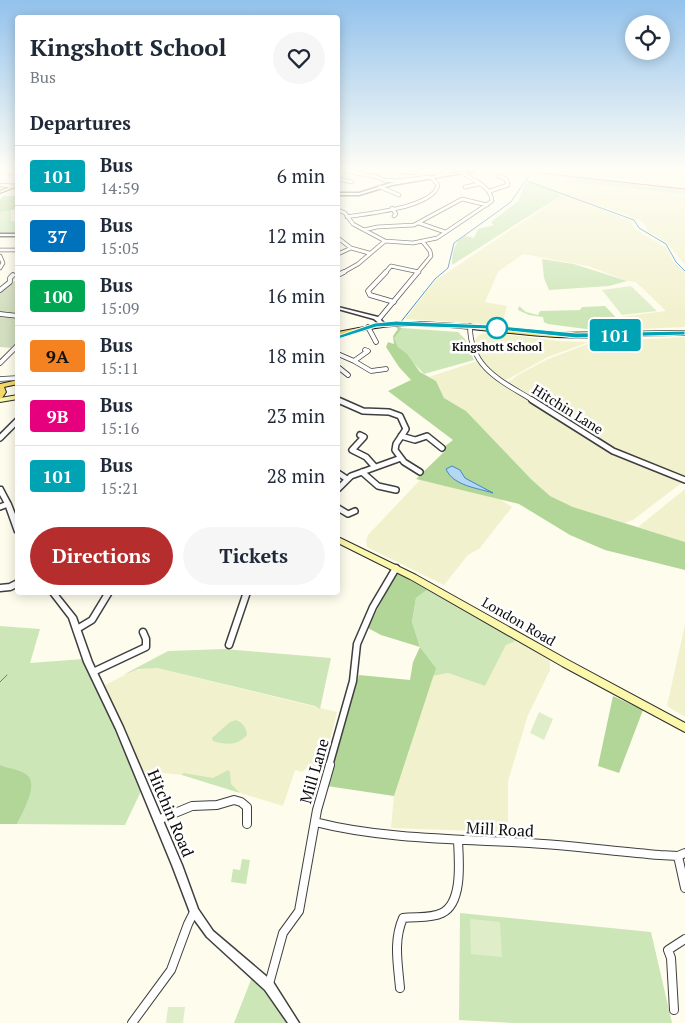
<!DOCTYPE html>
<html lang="en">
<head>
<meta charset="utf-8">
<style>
  :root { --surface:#fff; --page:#f6f6f7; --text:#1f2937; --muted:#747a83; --line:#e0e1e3; --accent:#b52d2c }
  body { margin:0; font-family:"PT Serif",serif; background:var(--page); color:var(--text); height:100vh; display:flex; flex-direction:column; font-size:19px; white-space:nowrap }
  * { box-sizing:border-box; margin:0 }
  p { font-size:16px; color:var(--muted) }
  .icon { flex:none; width:28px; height:28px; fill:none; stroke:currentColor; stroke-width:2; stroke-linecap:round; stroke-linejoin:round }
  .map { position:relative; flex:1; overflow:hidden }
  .panel { position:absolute; left:15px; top:15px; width:325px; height:580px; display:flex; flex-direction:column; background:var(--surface); border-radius:5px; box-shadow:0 2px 12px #0003 }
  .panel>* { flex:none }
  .badge { padding:0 10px; border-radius:4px; font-size:18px; line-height:32px }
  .controls { position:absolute; left:625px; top:15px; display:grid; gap:10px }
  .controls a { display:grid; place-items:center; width:45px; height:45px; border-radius:50%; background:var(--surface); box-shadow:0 2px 12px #0003; font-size:25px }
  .map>.badge { position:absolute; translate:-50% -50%; box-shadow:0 0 0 2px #fff }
  h2 { padding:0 15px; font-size:19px; line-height:45px }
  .round { display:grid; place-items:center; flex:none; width:52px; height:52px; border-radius:26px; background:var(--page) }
  .headline { display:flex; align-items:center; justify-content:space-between; height:85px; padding:0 15px }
  h1 { font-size:24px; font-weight:700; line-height:38px }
  .primary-button { display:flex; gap:10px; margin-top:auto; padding:10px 15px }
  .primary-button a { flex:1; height:58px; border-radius:30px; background:var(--accent); color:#fff; font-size:20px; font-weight:700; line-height:58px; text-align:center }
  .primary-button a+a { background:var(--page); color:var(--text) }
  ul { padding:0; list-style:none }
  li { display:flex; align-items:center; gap:15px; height:60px; padding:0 15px; border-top:1px solid var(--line) }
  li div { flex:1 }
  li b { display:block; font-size:19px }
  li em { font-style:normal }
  li .badge { min-width:55px; font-weight:700; text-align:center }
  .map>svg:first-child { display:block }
  .farmland { fill:#f2f1ce }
  .green { fill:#cde6b8 }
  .forest { fill:#b1d698 }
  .cemetery { fill:#d2debf }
  .pitch { fill:#dfeec9 }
  .water { fill:#b4d8f3; stroke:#3f88c6 }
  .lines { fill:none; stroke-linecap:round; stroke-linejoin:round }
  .stream { stroke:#3f88c6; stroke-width:1 }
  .minor-far4-casing { stroke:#3f3f3f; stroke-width:4.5 }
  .minor-far3-casing { stroke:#3f3f3f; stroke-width:5.5 }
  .minor-far2-casing { stroke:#3f3f3f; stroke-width:8 }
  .minor-far1-casing { stroke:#3f3f3f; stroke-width:9 }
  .minor-casing { stroke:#3f3f3f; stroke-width:10 }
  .tertiary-casing { stroke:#3f3f3f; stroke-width:3 }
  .secondary-casing { stroke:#2e2e2e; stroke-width:2 }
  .primary-casing { stroke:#1d1d1d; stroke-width:2 }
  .minor-far4 { stroke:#fff; stroke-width:3 }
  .minor-far3 { stroke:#fff; stroke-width:4 }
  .minor-far2 { stroke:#fff; stroke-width:5 }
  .minor-far1 { stroke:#fff; stroke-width:6 }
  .minor { stroke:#fff; stroke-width:8 }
  .tertiary { fill:#fff; fill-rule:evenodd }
  .secondary { fill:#fbf7ab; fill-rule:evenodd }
  .primary { fill:#f1d869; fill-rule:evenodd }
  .rail { stroke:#b52d2c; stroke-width:1 }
  .line { fill:#00a3b4; stroke:#fff }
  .stop-dot { fill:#fff; stroke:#00a3b4; stroke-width:2.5 }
  .labels { text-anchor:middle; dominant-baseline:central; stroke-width:5; stroke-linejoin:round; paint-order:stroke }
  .far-stop-label { font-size:11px; font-weight:bold; fill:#0c0c0c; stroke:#fff }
  .street-label { font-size:14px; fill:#0c0c0c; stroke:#fff }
  .near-street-label { font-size:16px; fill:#0c0c0c; stroke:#fff }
</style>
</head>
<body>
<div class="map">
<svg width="685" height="1023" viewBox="0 0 685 1023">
  <rect width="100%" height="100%" fill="#fefcec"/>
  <path class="farmland" d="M642,171H660L670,174L685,179V186L622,178Z
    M533,176L564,181L685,194V265L668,244L647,230L644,223L640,220L530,182Z
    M563,195L630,220L635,229L667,248L673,261L685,272V327L641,329L631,327L619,317L666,311L636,282L627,281L588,266L523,254L498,272L485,302L507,306L502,325L405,319L436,280Z
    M488,332L558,341L589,342L548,357L506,380L487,368L476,352L475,339L479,335Z
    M685,337V477L621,452L509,382L518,375L548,359L593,342Z
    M477,361L497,379L580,430L612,454L684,481L633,520L625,523L573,507L550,496L532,480L466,411L444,398L436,381L429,377Z
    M420,480L497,497L512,507L480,548L468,555L444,585L367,547L366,541L368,535Z
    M685,489V542L638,527Z
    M685,624V717L667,706Z
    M516,641L550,659V670L528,715L508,781V832L391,828L394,796L433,676L448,673L485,686L506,645Z
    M148,668H157L337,712L323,769L308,767L302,772L295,770L283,806L182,775L156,772L142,773L105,685L133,671Z"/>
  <path class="green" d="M598,171H640L621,178L585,174Z
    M569,177L685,190V194L564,181L567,180Z
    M526,181L562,195L452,265C452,253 454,242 465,236L474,238L478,229L494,225L491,222L518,201Z
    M0,208H11V221L17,222V233H0Z
    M542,259L574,264L627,281L609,286L549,290L544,278Z
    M519,306L526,312L538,315L540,311L580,310L582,307L605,306L625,327L586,329L548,324L544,322L543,317L529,315L518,310Z
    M402,328L458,332L465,339L474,360L424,374L398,347L393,338Z
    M427,590L516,641L506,645L485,686L448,673L433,676L435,667L420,647L412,622L416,598Z
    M0,626L40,629L30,663L83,659L103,696L142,789L125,825L17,824L29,797L0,765Z
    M225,649L331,658L320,709L315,706L157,668L139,669L123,675L168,651Z
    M236,720C242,722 247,728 247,735C237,746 226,745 213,741L212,738L230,722Z
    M228,770L230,772L231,784L240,793L182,775L183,773L213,778Z
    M242,859L250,860L246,884L231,882L233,869L240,870Z
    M460,913L651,932L672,1023H514L459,1020Z
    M252,977L265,990L286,1023H234Z"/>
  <path class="forest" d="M4,196H17V209L0,212V199Z
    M395,326L402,328L394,338L398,347L407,354L420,372L436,381L444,398L466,411L532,480L550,496L573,507L685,542V570L605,550L570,535L519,504L416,479L445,451L444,447L453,440L388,391L411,380L399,367L386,347L388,342L394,344L393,336L398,329Z
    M396,572L427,590L416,598L412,622L420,647L436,668L394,796L327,786L359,675L410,680L413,662L420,647L381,635L368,628Z
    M613,696L643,710L619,773L598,766Z
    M0,765C8,769 20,769 27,775C39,785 22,813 17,824H0Z"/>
  <path class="cemetery" d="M17,275V343L11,348L0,347V292L16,280L14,278Z"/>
  <path class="pitch" d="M631,286L657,311L622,315L602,290Z
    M539,712L553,719L544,740L530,733Z
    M470,919L500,922L502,957L471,954Z
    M168,1007H185L183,1023H166Z"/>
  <path class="water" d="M452,466L460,470L465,478L493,493C478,488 453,486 446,469Z"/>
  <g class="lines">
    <path class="stream" d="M527,181L634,220L639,228L666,244L676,262L685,271
      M400,323L435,279L448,268L454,243L511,202L532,171
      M0,682L7,675"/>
    <g class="minor-far4-casing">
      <path id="minor-far4" d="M346,171L377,177L386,181
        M398,171L414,173
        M10,174L18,171
        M437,176L448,172
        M338,179L352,182
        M385,180L396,181L429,177
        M0,185L14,186
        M380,187L399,195
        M465,187L479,184
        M490,191L508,185L506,179L498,176
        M392,208L396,214L394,216
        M338,210L345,213L353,224L385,241L413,243L437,238L492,201C491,186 473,180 462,173
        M347,217C368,213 433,208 438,185L432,178
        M419,223L445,232
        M364,230L377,227L414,225L462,199L487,205
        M338,238L351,248L369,253
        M0,250H18
        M338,254L351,248
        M0,256L3,263L0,268
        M342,273L358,264L385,241
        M385,273L391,266L419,272
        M417,273L431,256L430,251L423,242"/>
    </g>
    <g class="minor-far3-casing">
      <path id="minor-far3" d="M386,272L368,291L370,295L394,302
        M338,275L344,272
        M0,290L10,282V278L13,275
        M0,314L18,316
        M379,319L418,272
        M470,326C470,369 502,381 534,401
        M368,327L376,342
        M338,354L354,361L368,351L365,350
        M354,361L371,371L386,369
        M0,363L18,345
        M338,367L348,375
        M0,379L18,378"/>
    </g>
    <g class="minor-far2-casing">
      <path id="minor-far2" d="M338,400L363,411L389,412L400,416L406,429L396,444L395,450L404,462L420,472
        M532,400L613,451L685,480
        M360,435L364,437L352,450L366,457L375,467
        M401,436L415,440L427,436L442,448
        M0,438L18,420
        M362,472L378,486L396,490
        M338,473L347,479
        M338,489L351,476L401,458
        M0,507L8,504
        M338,508L348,514L355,511"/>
    </g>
    <g class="minor-far1-casing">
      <path id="minor-far1" d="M0,588L10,587L18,583
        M77,629L92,620L109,592
        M229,645L247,592
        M93,672L146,647V639L143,632
        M329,766L353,681L357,644L373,607L396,568"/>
    </g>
    <g class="minor-casing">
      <path id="minor" d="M158,820L192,806L217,805L234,800L241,802L247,807V824
        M315,822C377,838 448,839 512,842C561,844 611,851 660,855L678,856L685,853
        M678,856L685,888
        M269,984L283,933L299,911L317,810L330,765
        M400,988C398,964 393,941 403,918C415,916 430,919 442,913C463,903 459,861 458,841
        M674,1010L671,958L668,950L685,939
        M132,1023L171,970L188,924L194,912"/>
    </g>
    <g class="tertiary-casing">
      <path id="tertiary" d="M467,171H474L392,185L359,195H338V193H359L391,183Z
        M0,234H18V236H0Z
        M338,307L378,317L385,324V325H381L374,319L338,309Z
        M0,487H2L11,504L18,522V534L15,532L5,504L0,495Z
        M49,592H56L76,617L92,662L123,727L182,865L198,909L213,931L273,982L299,1023H288L265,990L207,937L191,915L172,865L116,729L84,662L69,618Z"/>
    </g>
    <g class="secondary-casing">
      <path id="secondary" d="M18,183V186L0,193V191Z
        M18,395V399L0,402V398Z
        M338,537L416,575L568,660L685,723V732L562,666L410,579L338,543Z"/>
    </g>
    <g class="primary-casing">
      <path id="primary" d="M419,322L474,325L556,333L685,331V335C642,334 599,339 556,337C502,334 448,323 393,326C374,327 356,332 338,336V332C365,326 390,323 419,322Z
        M18,380V384L4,387L6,392L2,398L0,399V384Z"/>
    </g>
    <use href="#minor-far4" class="minor-far4"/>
    <use href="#minor-far3" class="minor-far3"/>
    <use href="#minor-far2" class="minor-far2"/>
    <use href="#minor-far1" class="minor-far1"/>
    <use href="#minor" class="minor"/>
    <use href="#tertiary" class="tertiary"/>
    <use href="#secondary" class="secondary"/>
    <use href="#primary" class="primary"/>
    <path class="rail" d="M520,171L685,189"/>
  </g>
  <linearGradient id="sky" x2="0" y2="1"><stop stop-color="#93c2ec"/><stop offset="0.54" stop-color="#fffef6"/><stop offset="1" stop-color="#fffef6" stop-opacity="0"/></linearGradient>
  <rect width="685" height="314" fill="url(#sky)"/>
  <path class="line" d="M396,321L490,325L576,333L685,331V335L576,338L490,329L396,326L376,327L338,339L334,337L375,323Z"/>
  <circle class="stop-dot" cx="497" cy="328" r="10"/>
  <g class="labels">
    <g class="far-stop-label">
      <text x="497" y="347">Kingshott School</text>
    </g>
    <g class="street-label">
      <text transform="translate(568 409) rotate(32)">Hitchin Lane</text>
      <text transform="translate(519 621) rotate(30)">London Road</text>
    </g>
    <g class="near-street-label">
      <text transform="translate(314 771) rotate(-74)">Mill Lane</text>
      <text transform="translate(171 813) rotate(67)">Hitchin Road</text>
      <text transform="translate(500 829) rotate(3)">Mill Road</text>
    </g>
  </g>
</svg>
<div class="controls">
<a><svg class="icon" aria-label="locate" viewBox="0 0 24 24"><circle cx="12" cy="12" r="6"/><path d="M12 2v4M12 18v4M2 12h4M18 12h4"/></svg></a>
</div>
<b class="badge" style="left:615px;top:335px;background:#00a3b4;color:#fff">101</b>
<section class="panel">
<div class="headline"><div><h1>Kingshott School</h1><p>Bus</p></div><a class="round"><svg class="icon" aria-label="heart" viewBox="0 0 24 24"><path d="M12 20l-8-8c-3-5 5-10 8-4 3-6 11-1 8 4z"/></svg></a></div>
<h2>Departures</h2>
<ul>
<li><span class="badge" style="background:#00a3b4;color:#fff">101</span><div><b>Bus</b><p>14:59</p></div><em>6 min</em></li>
<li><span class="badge" style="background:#0072bc;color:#fff">37</span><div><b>Bus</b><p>15:05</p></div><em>12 min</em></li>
<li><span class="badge" style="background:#00a651;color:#fff">100</span><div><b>Bus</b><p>15:09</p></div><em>16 min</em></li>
<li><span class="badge" style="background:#f58220;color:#111">9A</span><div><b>Bus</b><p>15:11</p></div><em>18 min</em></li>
<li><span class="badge" style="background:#e6007e;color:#fff">9B</span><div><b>Bus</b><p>15:16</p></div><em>23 min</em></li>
<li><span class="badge" style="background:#00a3b4;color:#fff">101</span><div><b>Bus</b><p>15:21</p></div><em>28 min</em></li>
</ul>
<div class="primary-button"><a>Directions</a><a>Tickets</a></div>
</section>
</div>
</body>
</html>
